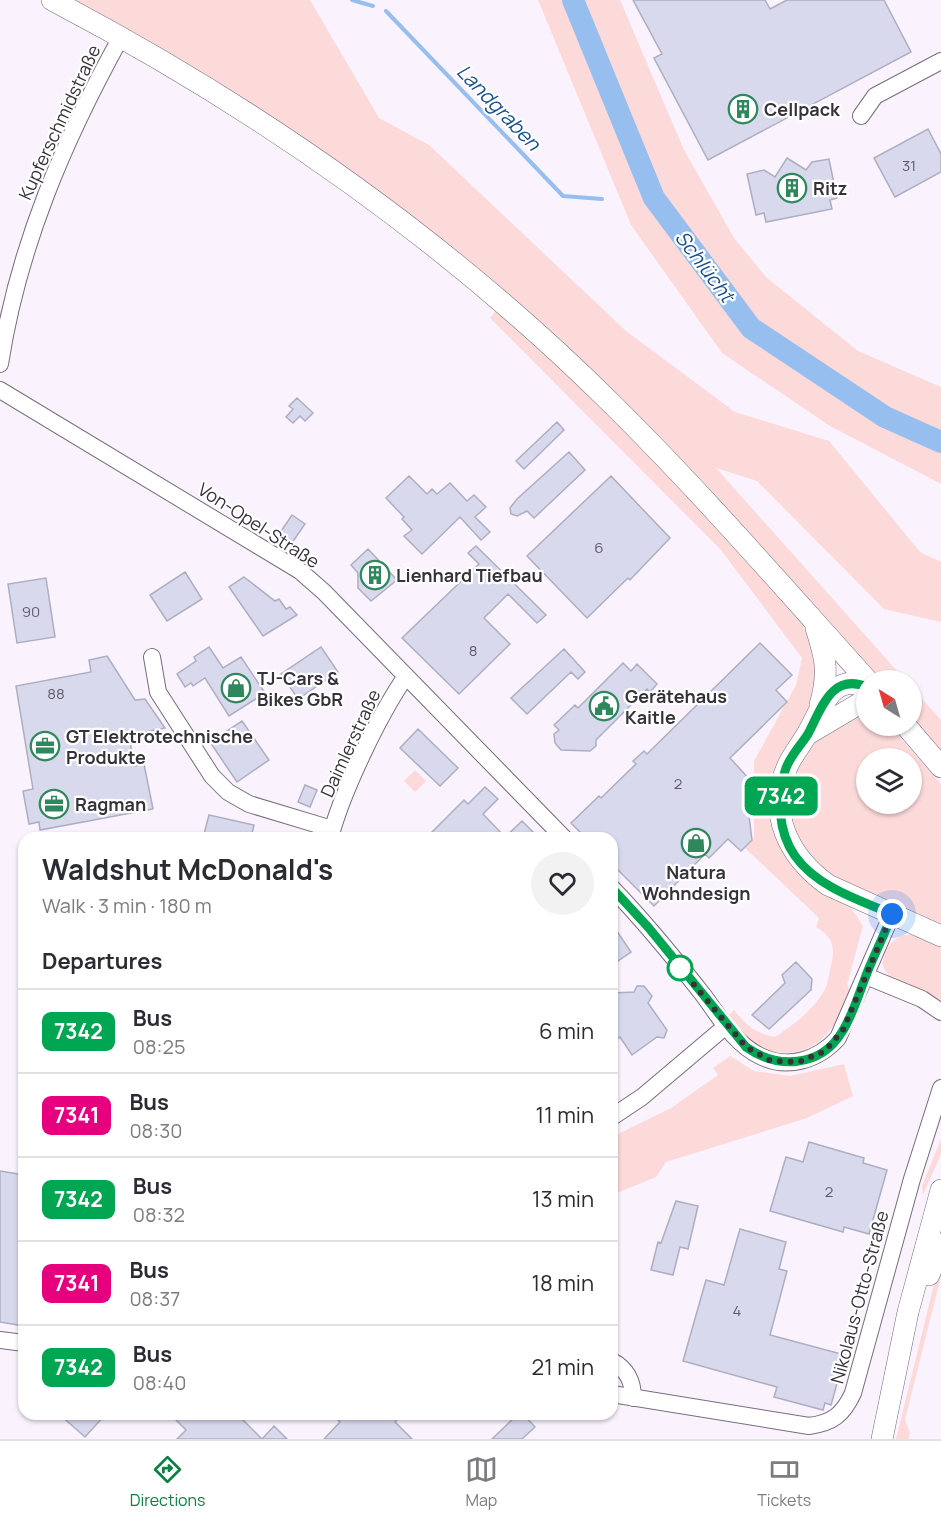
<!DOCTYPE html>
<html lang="en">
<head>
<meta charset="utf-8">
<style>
  :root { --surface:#fff; --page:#f2f2f3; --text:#2b2b33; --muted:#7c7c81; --line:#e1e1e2; --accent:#0b8043 }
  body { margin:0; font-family:Manrope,sans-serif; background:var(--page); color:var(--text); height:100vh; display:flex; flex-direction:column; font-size:22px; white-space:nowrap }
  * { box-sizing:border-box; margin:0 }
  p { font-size:20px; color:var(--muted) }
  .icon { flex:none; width:33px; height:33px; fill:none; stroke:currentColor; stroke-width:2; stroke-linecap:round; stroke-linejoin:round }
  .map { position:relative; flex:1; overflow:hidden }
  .details { position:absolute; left:18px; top:832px; width:600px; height:588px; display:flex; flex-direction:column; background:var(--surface); border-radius:18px; box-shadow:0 2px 4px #0004 }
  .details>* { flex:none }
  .badge { padding:0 12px; border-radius:9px; font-size:21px; line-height:39px }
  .needle { width:39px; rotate:323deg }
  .buttons { position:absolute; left:856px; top:670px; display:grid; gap:12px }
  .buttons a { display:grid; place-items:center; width:66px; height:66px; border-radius:50%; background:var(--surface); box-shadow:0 2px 4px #0004; font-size:30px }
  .you { position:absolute; width:30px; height:30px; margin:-15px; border:4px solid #fff; border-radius:50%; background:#1a73e8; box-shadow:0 0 0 9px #1a73e833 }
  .map>.badge { position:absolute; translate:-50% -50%; box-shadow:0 0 0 3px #fff }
  h2 { padding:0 24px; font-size:22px; line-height:54px }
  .round { display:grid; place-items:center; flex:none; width:63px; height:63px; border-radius:32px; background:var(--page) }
  .overview { display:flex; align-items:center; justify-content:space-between; height:102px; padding:0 24px }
  h1 { font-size:28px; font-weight:700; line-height:45px }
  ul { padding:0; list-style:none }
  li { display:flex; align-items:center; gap:18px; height:84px; padding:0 24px; border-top:2px solid var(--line) }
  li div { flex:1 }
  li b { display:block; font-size:22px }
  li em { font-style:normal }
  li .badge { min-width:66px; font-weight:700; text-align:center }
  .tabs { display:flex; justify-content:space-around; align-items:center; height:84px; border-top:2px solid var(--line); background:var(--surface); font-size:16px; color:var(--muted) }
  .tabs a { display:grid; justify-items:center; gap:3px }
  .tabs .on { color:var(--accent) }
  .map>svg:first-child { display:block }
  .green { fill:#fddada; fill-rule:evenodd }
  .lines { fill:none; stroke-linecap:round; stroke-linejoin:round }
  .stream { stroke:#96bfef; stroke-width:4 }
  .river { stroke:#96bfef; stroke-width:22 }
  .building { fill:#d8d9ed; stroke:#adaec1; stroke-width:1.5 }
  .minor-casing { stroke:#776d7c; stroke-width:18 }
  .major-casing { stroke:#776d7c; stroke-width:22 }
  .minor { stroke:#fff; stroke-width:16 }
  .major { stroke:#fff; stroke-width:21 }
  .line-casing { stroke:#fff; stroke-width:14 }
  .line { stroke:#00a651; stroke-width:9 }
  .walk { stroke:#373239; stroke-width:6; stroke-dasharray:0 10.8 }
  .stop-dot { fill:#fff; stroke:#00a651; stroke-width:3 }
  .labels { text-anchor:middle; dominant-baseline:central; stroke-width:4.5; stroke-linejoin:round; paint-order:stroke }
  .number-label { font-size:15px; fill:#5f5c66 }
  .poi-label { font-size:18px; font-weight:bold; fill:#373239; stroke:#fff; text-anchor:start }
  .street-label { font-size:18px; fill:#373239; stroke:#fff }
  .water-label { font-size:20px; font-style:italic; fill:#1b538c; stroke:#fff }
</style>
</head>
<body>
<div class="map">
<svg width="941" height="1439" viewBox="0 0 941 1439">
  <rect width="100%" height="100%" fill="#faf2fd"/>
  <path class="green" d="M69,0H310L379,118L429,145L626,331L735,412L829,441L920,552L941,562V622L884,609L757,481L716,468L906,681H878L801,592L506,297Z
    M538,0H620L684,150L734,238L766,277L858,351L941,387V484L830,426L722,353L631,225Z
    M498,308L663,466L802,623L816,656V695L775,778L808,881L851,908L863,926L847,985L851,991C843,1007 835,1027 822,1039C801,1057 771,1057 749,1040C741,1033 735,1023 728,1016L734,1010C746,1025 756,1034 775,1037C792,1026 820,1005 827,984C829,977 830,969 832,961C835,944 831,936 816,927L819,918L745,848L754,838V761L796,685L802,658L721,550L490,318Z
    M912,688L941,720V753L912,719Z
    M867,711V726H890L941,784V925L855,888L819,868L793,834L788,797L798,763L810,746L825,731ZM867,759H912V804H867Z
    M415,770L426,781L415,792L404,781Z
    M904,935H916L941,946V1003C926,989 874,984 884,955C887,945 894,939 904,935Z
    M730,1056L754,1071L790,1076L844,1064L853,1096L807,1118L666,1162L656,1177L612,1195V1137L671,1108L718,1075L713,1068Z
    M941,1139V1154L923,1195L922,1186Z
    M941,1256V1276L905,1420L910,1433L908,1439H896Z"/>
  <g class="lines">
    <path class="stream" d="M352,0L373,6
      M386,11L563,196L602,199"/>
    <path class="river" d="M573,0L654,198L751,328L885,417L941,442"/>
  </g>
  <path class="building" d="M633,0H765L770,9L787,0H884L911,52L708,160L654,58L662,54Z
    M928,129L941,154V172L895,197L874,158Z
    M787,158L806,170L812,162L829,159L837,198L830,200L832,209L766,222L764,213L756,215L747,174L764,170L775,177Z
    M297,398L313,413L305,421L300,416L293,423L286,417L293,409L289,406Z
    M557,422L564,430L524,469L516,461Z
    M569,452L585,470L534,518L527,511L517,516L511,514L510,508L517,499Z
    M409,476L427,494L432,489L437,494L450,483L467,501L474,495L486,507L475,517L490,532L481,540L460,517L422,554L404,536L412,530L402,519L404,517L386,498Z
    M611,476L670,538L630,580L628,578L587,618L527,556Z
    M292,515L305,524L292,543L279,534Z
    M476,546L546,615L537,623L508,594L484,618L510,644L459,694L402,638L479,564L468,553Z
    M368,549L397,580L371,601L358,588V573L351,565Z
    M185,572L202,599L167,621L150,595Z
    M244,577L275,601L279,599L286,609L290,607L297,615L263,636L229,587Z
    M46,578L55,637L17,643L8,584Z
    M760,643L792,675L776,690L787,702L730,758L751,781L749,816L752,840L741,851L728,839L709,858L705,854L654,906L612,864V838H586L571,823L599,796L601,798L636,764L633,761L644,751L647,754Z
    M209,647L223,668L241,657L265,693L229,716L205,678L193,686L191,683L185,687L177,674L196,661L194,657Z
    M321,647L338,672L298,699L281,674Z
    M564,649L585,672L578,679L571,672L527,714L511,698Z
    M107,656L135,700L145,699L165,728L129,735L134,766L144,764L153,809L40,830L39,822L29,824L23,791L33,789L16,686L91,672L89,660Z
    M623,663L631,671L637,664L657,684L650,692L647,689L596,740V746L590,751L561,750L555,743L554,734L559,730L554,725L575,705L578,708Z
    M242,721L269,760L237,782L210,742Z
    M418,729L458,768L440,786L400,748Z
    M305,785L317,790L310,807L298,802Z
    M485,787L498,799L483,814L505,837L522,821L539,838H426L464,800L468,804Z
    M209,815L254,825L251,838H203Z
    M612,924L631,952L612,965Z
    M796,962L812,979L811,990L769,1029L752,1015L785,983L782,975Z
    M637,986H644L652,996L648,1003L667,1030L664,1038L657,1037L632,1055L620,1037L612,1043V993L634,992Z
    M809,1142L864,1158L863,1163L887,1170L869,1234L844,1227L843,1232L770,1211L786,1157L803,1162Z
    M0,1171L24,1175V1326L0,1322Z
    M676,1201L698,1206L688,1249L680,1247L673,1275L651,1270L658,1242L661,1243Z
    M740,1229L786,1242L779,1269L787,1271L770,1335L845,1355L831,1405L825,1403L823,1410L774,1397L777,1387L683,1361L706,1280L724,1285Z
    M59,1414H106L85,1437Z
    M170,1414H237L262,1439L274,1426L287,1439H177L186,1430Z
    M332,1414H402L395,1422L412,1439H324L340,1422Z
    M518,1414H523L535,1427L522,1439H492Z"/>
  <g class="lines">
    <g class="minor-casing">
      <path id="minor" d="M861,116L875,96L941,61
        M0,364C18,247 64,140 121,37
        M0,390L300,571L324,592L564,838
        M152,657L158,692L212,776L228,792L249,804L332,829
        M330,838C342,792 379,715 406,676
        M612,888C645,922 675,959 704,996C720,1018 735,1044 760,1056C788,1070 818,1060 838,1038L892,914
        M866,976L922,999L941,1012
        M612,1117L642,1097L726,1026
        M0,1340L24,1343
        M612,1361C627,1369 633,1381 633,1398
        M612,1394L809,1426C832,1423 843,1415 853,1393L912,1179L941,1088"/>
    </g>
    <g class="major-casing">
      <path id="major" d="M52,0C256,107 449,242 613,405C702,493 784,588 868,681
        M816,628C826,659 829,673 820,705
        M867,687C831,671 821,711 807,734C801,745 793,754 788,765C766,813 789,857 828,885L941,936
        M906,726L941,767
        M808,734L867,699
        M929,1275L941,1244
        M882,1439L908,1312L941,1190"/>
    </g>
    <use href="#minor" class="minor"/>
    <use href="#major" class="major"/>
  </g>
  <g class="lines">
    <g class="line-casing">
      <path id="line" d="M612,888L648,927L746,1047C777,1069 820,1068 842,1032C853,1015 859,993 867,973C875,953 885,934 892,914C859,900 817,887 795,856C778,832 776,796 786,768C791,755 801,745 808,734C821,710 831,672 867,687"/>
    </g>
    <use href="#line" class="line"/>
    <path class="walk" d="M680,968L746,1047L771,1061L799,1062L825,1051L843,1030L892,914"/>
  </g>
  <defs>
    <g id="building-ring" transform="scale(1.5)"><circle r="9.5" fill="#fff" stroke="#2f875c" stroke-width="1.5"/><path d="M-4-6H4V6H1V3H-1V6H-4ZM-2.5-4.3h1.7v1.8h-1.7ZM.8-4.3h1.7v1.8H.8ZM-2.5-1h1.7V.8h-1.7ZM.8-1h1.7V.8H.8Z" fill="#2f875c"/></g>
    <g id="shop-ring" transform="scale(1.5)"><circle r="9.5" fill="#fff" stroke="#2f875c" stroke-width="1.5"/><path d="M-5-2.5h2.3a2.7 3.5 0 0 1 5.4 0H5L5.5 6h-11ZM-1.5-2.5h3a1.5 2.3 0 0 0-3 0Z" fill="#2f875c"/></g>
    <g id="civic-ring" transform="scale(1.5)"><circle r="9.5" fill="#fff" stroke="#2f875c" stroke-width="1.5"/><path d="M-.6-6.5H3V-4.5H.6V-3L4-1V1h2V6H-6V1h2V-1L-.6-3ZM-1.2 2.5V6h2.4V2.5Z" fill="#2f875c"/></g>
    <g id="office-ring" transform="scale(1.5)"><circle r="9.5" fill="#fff" stroke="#2f875c" stroke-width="1.5"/><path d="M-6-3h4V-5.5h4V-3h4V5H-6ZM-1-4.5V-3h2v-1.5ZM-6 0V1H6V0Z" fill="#2f875c"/></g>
  </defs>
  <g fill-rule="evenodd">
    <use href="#building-ring" x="743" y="109"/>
    <use href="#building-ring" x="792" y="188"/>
    <use href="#building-ring" x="375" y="575"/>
    <use href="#shop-ring" x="236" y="688"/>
    <use href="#civic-ring" x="604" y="706"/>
    <use href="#office-ring" x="45" y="746"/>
    <use href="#office-ring" x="54" y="804"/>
    <use href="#shop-ring" x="696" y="843"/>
  </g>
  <circle class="stop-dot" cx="680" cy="968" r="12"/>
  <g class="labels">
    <g class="number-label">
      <text x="909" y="165">31</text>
      <text x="599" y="547">6</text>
      <text x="31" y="611">90</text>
      <text x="473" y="650">8</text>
      <text x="56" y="693">88</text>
      <text x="678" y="783">2</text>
      <text x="829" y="1191">2</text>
      <text x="737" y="1310">4</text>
    </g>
    <g class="poi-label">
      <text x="764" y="109">Cellpack</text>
      <text x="813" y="188">Ritz</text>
      <text x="396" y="575">Lienhard Tiefbau</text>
      <text x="257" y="678">TJ-Cars &amp;<tspan x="257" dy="21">Bikes GbR</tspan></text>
      <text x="625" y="696">Gerätehaus<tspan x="625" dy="21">Kaitle</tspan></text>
      <text x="66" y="736">GT Elektrotechnische<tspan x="66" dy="21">Produkte</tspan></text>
      <text x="75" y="804">Ragman</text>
      <text x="696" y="872" text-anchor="middle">Natura<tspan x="696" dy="21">Wohndesign</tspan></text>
    </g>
    <g class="street-label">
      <text transform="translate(59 122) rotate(-65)">Kupferschmidstraße</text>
      <text transform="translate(259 525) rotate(33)">Von-Opel-Straße</text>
      <text transform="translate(350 743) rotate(-65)">Daimlerstraße</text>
      <text transform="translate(859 1297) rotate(-75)">Nikolaus-Otto-Straße</text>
    </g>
    <g class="water-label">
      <text transform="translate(499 107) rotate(46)">Landgraben</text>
      <text transform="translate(705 266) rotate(53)">Schlücht</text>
    </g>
  </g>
</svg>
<div class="buttons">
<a><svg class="needle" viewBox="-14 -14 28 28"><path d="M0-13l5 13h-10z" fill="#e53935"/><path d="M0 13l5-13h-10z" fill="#7c7c81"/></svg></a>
<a><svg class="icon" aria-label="layers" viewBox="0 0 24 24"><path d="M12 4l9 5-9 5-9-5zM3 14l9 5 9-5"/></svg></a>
</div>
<div class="you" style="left:892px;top:914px"></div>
<b class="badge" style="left:781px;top:796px;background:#00a651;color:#fff">7342</b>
<section class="details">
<div class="overview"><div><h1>Waldshut McDonald's</h1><p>Walk · 3 min · 180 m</p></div><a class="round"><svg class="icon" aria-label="heart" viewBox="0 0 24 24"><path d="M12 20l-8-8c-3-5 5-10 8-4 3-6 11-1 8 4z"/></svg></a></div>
<h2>Departures</h2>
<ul>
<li><span class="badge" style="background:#00a651;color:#fff">7342</span><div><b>Bus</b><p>08:25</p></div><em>6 min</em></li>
<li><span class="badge" style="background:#e6007e;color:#fff">7341</span><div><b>Bus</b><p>08:30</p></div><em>11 min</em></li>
<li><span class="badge" style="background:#00a651;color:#fff">7342</span><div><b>Bus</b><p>08:32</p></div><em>13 min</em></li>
<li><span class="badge" style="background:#e6007e;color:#fff">7341</span><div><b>Bus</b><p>08:37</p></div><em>18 min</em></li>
<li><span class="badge" style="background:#00a651;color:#fff">7342</span><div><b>Bus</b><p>08:40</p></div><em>21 min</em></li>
</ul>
</section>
</div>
<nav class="tabs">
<a class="on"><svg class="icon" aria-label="directions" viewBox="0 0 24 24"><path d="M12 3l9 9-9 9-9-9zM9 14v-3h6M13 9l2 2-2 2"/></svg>Directions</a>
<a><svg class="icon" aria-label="map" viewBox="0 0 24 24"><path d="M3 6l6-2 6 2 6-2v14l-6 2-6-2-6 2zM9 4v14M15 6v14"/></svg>Map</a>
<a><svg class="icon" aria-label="tickets" viewBox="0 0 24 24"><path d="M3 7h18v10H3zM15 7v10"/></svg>Tickets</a>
</nav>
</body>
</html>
